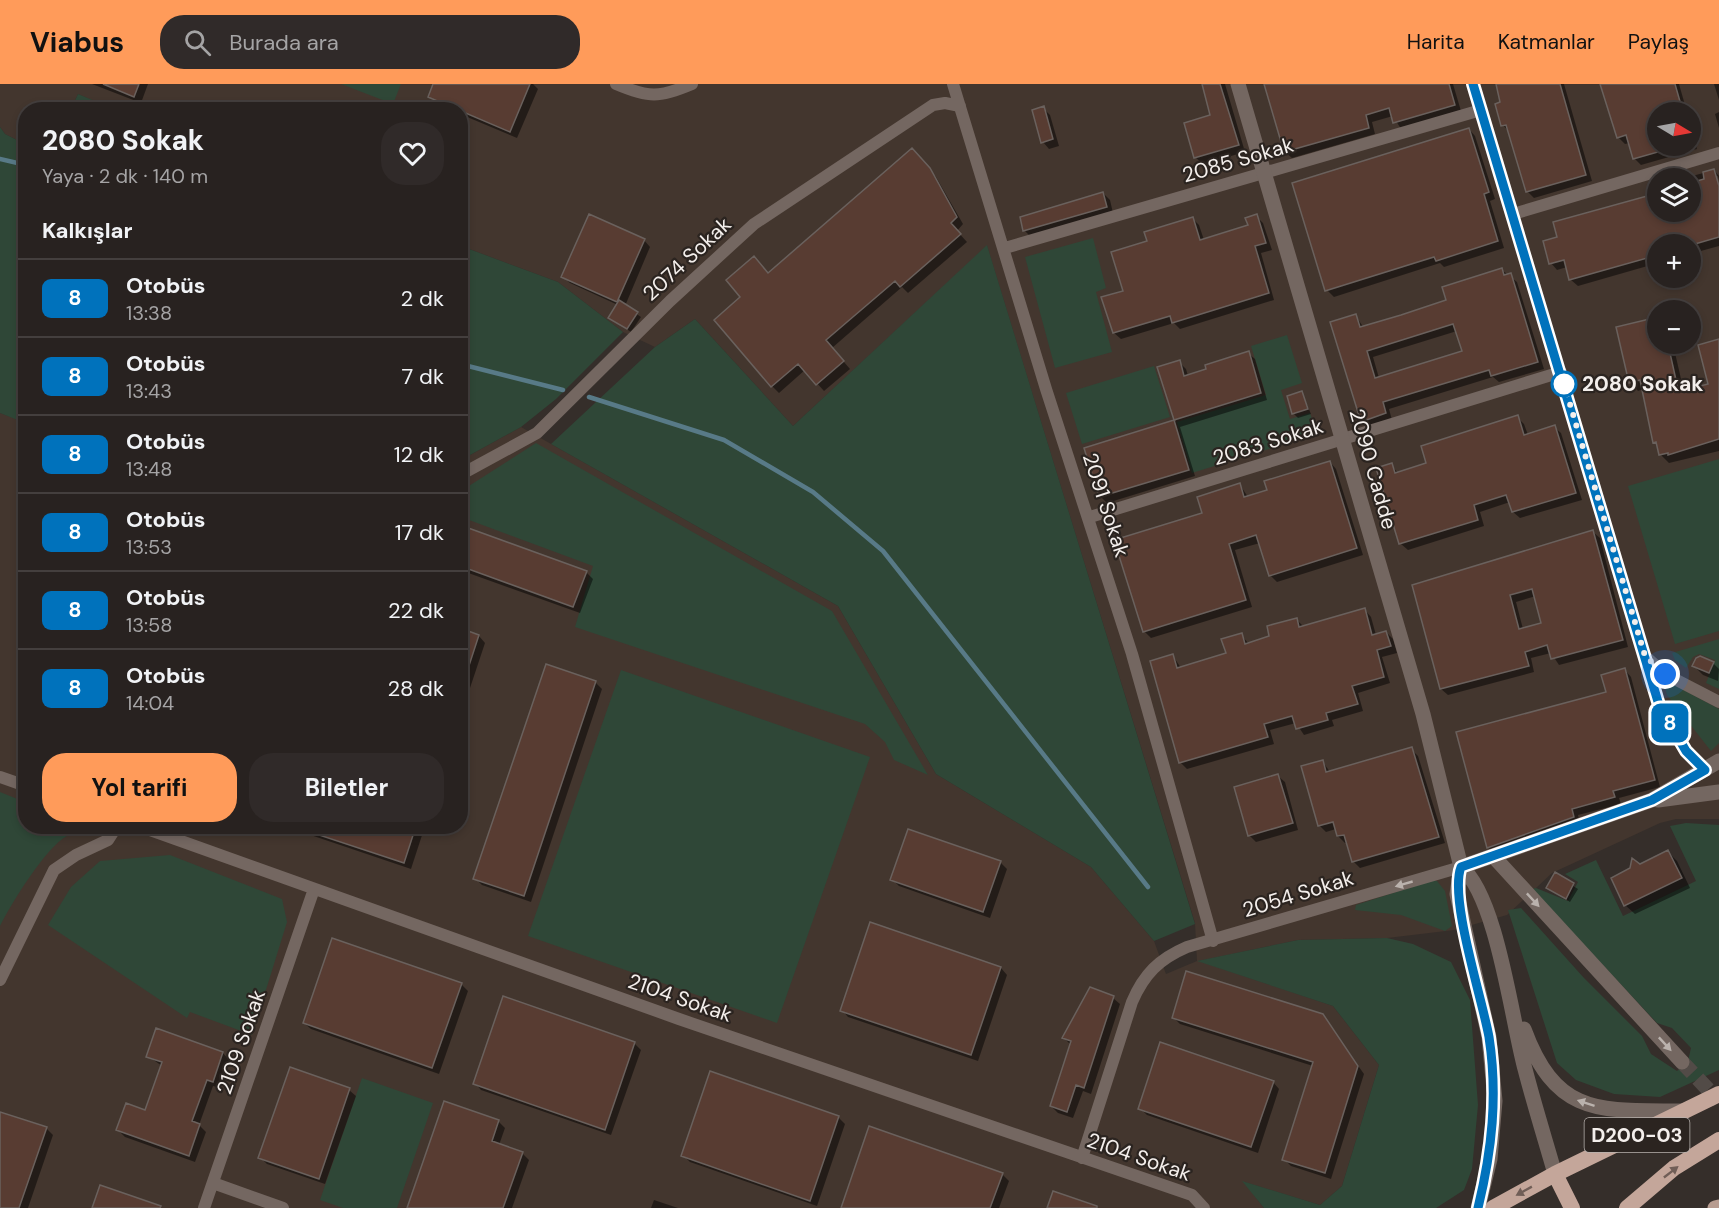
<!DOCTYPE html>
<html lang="tr">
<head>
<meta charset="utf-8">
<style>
  :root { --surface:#282220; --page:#302a29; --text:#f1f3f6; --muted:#a5a4a5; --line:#443f3e; --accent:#ff9b5a }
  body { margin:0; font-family:"DM Sans",sans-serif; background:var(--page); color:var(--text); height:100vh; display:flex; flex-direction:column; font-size:22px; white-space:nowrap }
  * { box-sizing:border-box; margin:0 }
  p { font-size:20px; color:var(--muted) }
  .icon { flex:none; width:33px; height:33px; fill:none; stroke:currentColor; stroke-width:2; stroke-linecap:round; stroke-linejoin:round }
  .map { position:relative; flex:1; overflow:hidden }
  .details { position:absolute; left:18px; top:18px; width:450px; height:732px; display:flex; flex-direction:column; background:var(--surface); border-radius:24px; box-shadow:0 3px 9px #0003,0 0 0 2px var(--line) }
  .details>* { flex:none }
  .badge { padding:0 12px; border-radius:9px; font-size:21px; line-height:39px }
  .needle { width:39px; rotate:100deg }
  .buttons { position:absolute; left:1647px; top:18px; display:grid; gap:12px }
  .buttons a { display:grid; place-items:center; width:54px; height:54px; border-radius:50%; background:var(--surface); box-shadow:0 3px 9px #0003,0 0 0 2px var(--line); font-size:30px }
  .you { position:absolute; width:30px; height:30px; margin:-15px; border:4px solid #fff; border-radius:50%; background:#1a73e8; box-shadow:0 0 0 9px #1a73e833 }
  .map>.badge { position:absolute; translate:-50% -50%; box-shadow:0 0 0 3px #fff }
  h2 { padding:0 24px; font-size:22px; line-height:54px }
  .round { display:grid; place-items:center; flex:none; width:63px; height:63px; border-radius:24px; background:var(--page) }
  .summary { display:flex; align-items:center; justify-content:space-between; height:102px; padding:0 24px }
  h1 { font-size:28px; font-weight:700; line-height:45px }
  .primary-button { display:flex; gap:12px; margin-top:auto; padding:12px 24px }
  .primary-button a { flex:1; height:69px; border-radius:24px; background:var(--accent); color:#111; font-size:24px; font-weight:700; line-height:69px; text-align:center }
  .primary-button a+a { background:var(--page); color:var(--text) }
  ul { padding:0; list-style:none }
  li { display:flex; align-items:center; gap:18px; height:78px; padding:0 24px; border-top:2px solid var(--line) }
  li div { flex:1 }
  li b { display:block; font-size:22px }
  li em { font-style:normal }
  li .badge { min-width:66px; font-weight:700; text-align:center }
  header { display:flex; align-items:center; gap:36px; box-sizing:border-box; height:84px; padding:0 30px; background:var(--accent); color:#111 }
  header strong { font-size:28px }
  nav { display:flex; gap:33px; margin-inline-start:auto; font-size:21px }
  .search { width:420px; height:54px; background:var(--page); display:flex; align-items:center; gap:15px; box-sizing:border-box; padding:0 21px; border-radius:24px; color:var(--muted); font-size:22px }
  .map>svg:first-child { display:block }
  .built { fill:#43362e; fill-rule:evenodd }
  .green { fill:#2f4737 }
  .shadow { fill:#0007; fill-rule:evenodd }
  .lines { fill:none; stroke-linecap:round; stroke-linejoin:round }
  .stream { stroke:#587a87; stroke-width:4.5 }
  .building { fill:#583c32; stroke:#6a615d; stroke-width:1.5; fill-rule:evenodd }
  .tertiary-tunnel { stroke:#524b47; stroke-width:15; stroke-dasharray:15 8; stroke-linecap:butt }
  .minor { stroke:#746761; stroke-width:12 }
  .tertiary { stroke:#746761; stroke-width:15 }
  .primary { stroke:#b79c90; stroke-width:15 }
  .trunk { stroke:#c4a69a; stroke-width:16 }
  .oneway { fill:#bab2ad }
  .oneway2 { fill:#705e57 }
  .line-casing { stroke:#fff; stroke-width:14 }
  .line { stroke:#0072bc; stroke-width:9 }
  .walk { stroke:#f4efec; stroke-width:6; stroke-dasharray:0 10.8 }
  .stop-dot { fill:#fff; stroke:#0072bc; stroke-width:3 }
  .labels { text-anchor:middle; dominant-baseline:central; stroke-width:4.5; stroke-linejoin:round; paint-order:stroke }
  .shield { fill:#2b2420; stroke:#b8b2af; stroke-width:1.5 }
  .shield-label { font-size:20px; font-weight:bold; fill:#f4efec }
  .street-label { font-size:21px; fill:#f4efec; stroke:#2b2420 }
  .stop-label { font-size:21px; font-weight:bold; fill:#f4efec; stroke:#2b2420; text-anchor:start }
</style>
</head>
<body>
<header>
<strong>Viabus</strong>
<div class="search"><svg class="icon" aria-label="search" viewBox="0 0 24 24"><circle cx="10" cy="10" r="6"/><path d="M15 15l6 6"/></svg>Burada ara</div>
<nav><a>Harita</a><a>Katmanlar</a><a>Paylaş</a></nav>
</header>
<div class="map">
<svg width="1719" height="1124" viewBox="0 0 1719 1124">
  <rect width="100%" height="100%" fill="#352e2a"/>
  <path class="built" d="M0,0H1719V735H1676L1660,739L1552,789L1507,831L1454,846L1387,854L1298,856L1199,877L1333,922L1379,981L1342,1102L1320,1121L1244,1098L1264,1124H0V329L20,336L25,328L26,742H460L461,376L521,343L838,522L936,690L1091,783L1154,857L1166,890L1197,877L1195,839L987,162L793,342L695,235L655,263L623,248L558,198L461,162L460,26H114L78,10L71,25L26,26L25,60L5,50L0,43ZM1658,28H1690V62H1658ZM1658,94H1690V128H1658ZM1658,160H1690V194H1658ZM1658,226H1690V260H1658Z"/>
  <path class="green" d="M341,0H401L393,20Z
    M78,10L114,25H71Z
    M0,43L5,50L25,60L26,328L20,337L0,329Z
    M1093,154L1106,204L1096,208L1112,268L1055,284L1025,173Z
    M987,161L1195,840L1154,857L1091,783L936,690L838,522L551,360L655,263L695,235L793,342Z
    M461,162L558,198L623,248L556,315L521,343L461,376Z
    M1287,251L1302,299L1281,306L1290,335L1310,329L1317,350L1192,389L1177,338L1266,311L1251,262Z
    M1154,282L1170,333L1082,360L1066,309Z
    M536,359L832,527L928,691L894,676L885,658L865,640L575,543L593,482L461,433V407Z
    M1719,375V547L1675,560L1628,402Z
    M1719,555V605L1706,599L1715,576L1699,570L1693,573L1686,584L1675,576L1672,569Z
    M621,586L870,673L777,939L528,852Z
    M1663,595L1719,625V659L1711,667L1667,611Z
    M0,708L25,718L26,742L89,743C82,748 75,748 67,752C46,763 11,820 0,842Z
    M1686,739L1719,741V986L1660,1013L1614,1010L1576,996L1557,979L1508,826L1521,824L1584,894L1642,952L1651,970L1677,987L1688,977L1691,964L1672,944L1657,939L1532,805L1536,804L1568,817L1578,798L1565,790L1596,776L1623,832L1696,797L1670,742Z
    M170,771L282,815L287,838L252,951L190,928L187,934L48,841L71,803L100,777Z
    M1430,797H1437L1445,807L1452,842L1445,847L1401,831L1355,826L1356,821Z
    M1387,854L1413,860L1451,878L1470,916L1478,1021L1472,1085L1464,1106L1436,1124H1264L1242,1097L1320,1121L1342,1102L1379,981L1333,922L1197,877L1298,856Z
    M362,994L433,1019L397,1124H343L320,1116Z"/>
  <path class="shadow" d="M92,0H148L141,19Z
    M435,0H533L538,5L517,54L460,30V26H450L436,19L429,13Z
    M1203,0H1225L1245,68L1203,80L1195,73L1212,32Z
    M1265,0H1453L1461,27L1401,45L1393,32L1372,38L1375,50L1292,74L1285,68Z
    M1497,0H1564L1592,97L1534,114L1527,107L1510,49L1503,41L1502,19Z
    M1602,0H1679L1687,28H1658V62H1690V42L1697,65L1641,81L1634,74L1630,59L1625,60L1618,53Z
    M1714,0H1719V16Z
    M1043,24L1050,31L1059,62L1049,65L1043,58Z
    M1719,28V44L1715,30Z
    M1469,45L1475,52L1495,115L1490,117L1504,164L1444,183L1440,179L1334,213L1327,206Z
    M919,73L936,93L963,140L957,147L967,158L908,209L902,203L832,264L850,285L824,307L805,286L779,309L772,302L769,191Z
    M1714,86L1719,92V96L1718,92H1715L1719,107V162L1690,170V160H1658V179L1578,202L1571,196L1567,183L1557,186L1551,179L1559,154L1651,112L1649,105L1658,102V128H1690V94H1685Z
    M1103,109L1110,116L1113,129L1031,153L1025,147L1021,134Z
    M1256,132L1263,139L1272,166L1261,169L1274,216L1180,245L1174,239L1121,255L1114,249L1125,208L1149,158L1193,135L1199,141L1204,156L1249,142Z
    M644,156L650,163L625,222L641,233L631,248L610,234L618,221L570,199L563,193Z
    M1502,186L1517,198L1544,285L1499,298L1493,293L1389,325L1392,336L1369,344L1362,337L1355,231L1364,244L1448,217ZM1457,247L1464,268L1379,294L1373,273Z
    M1719,257V367L1669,379L1660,370L1655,358L1644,305L1638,307L1630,298L1658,260H1673L1684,308L1709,301Z
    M1248,269L1255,275L1267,316L1180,343L1195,392L1107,419L1101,413L1086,365L1176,337L1159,284L1179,278L1186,285L1188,292Z
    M1302,309L1311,330L1298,334L1294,330L1289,313Z
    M1517,333L1524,340L1528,351L1554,343L1561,349L1582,416L1520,434L1513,428L1510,418L1480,428L1484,442L1408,466L1401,460L1378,385L1391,381L1398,389L1428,380Z
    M1330,378L1336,385L1363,471L1277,498L1270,491L1260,459L1235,466L1252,523L1151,554L1144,547L1204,430L1240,401L1248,413L1269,407Z
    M460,442L586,488L593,495L580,529L460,486Z
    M1593,448L1600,454L1628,563L1559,581L1551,569L1531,574L1534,588L1448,611L1441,605L1414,502ZM1536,512L1543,540L1523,545L1516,518Z
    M26,473V488L21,483Z
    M1365,526L1371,533L1376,551L1386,548L1393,555L1397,569L1382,573L1390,599L1358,609L1363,627L1332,636L1334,642L1304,651L1296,639L1270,646L1274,660L1187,685L1180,678L1173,572L1181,584L1227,571L1241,551L1249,560L1271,553L1296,535L1303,542Z
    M460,546L479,552L485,559L460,634Z
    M1713,579L1719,585L1718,597L1703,591L1694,582Z
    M1625,586L1631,593L1660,703L1619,714L1621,720L1578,731L1580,740L1495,770L1488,763Z
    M595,598L602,605L531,818L482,801L475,794Z
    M1411,665L1418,672L1445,759L1360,784L1353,777L1348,758L1345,759L1338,752L1336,745L1326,748L1319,741L1323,678L1330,688Z
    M1278,692L1285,698L1298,746L1256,758L1249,751Z
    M284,742H425L411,785Z
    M1668,768L1677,777L1690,804L1635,830L1625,821Z
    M1000,778L1007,785L990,834L899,802L892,795Z
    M1555,791L1578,805L1570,818L1548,803Z
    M1001,884L1007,891L978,977L848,933L842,926Z
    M461,900L468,907L439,990L311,945L304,939Z
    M1113,914L1120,920L1091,1010L1083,1007L1073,1034L1058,1029L1051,1022L1071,961L1064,954Z
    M1323,932L1364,990L1331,1095L1291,1082L1284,1075L1313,982L1180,940L1174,934Z
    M157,946L223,969L229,976L220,1004L213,1002L199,1041L206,1048L195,1078L125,1053L118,1046L146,1028L162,982L148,972Z
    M634,959L641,966L611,1051L481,1006L475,999Z
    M1273,998L1279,1005L1258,1069L1147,1031L1140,1024Z
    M349,1006L356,1012L325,1100L267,1080L260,1073Z
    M0,1029L46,1044L53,1051L28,1124H0Z
    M838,1033L845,1040L817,1122L690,1078L683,1071Z
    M498,1037L505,1044L499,1061L522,1069L529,1076L512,1124H409Z
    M1002,1090L1009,1097L999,1124H842Z
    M654,1116L678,1124H651Z"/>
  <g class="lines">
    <path class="stream" d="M0,75L26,81
      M460,280L563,306
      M589,313L724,356L813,408L883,467L1148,803"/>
  </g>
  <path class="building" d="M103,0H139L134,13Z
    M433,0H530L510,48L428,13Z
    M1202,0H1220L1239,61L1194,74L1184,39L1210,31Z
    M1264,0H1449L1455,21L1393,39L1389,24L1366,31L1369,44L1284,68Z
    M1496,0H1560L1586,91L1526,108L1506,41L1501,42L1495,20L1500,18Z
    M1600,0H1675L1683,28H1658V68L1633,75L1626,51L1617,54Z
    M1044,22L1053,55L1041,59L1032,26Z
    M1469,44L1489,108L1484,110L1498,157L1436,177L1434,173L1325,207L1292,99Z
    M912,64L930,84L957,133L951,139L961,150L900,203L895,197L826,256L844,277L816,301L798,280L771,303L714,236L740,213L726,196L754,172L768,189Z
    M1714,85L1719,102V153L1695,160H1658V171L1569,196L1564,176L1549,180L1543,157L1557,153L1553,138L1658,109V128H1690V99L1704,95L1703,88Z
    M1103,108L1107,123L1023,147L1020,133Z
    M589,130L645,155L617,218L561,193Z
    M1257,130L1266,159L1255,162L1269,209L1172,239L1170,232L1113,249L1101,213L1123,207L1111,168L1147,157L1144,148L1193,133L1200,156L1248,141L1245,134Z
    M1502,184L1504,191L1511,189L1538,278L1491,292L1489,286L1383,318L1386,329L1361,338L1330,238L1356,230L1360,243L1401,231L1446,216L1442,203ZM1453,240L1462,267L1375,294L1367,267Z
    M619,216L638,228L627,245L608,234Z
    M1658,233V260H1668L1678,305L1682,307L1708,300L1698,261L1719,255V355L1668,371V369L1659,371L1656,358L1653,359L1640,296L1629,299L1616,243Z
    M1249,267L1261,309L1174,336L1157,283L1180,276L1184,292L1206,285L1205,281Z
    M1302,307L1308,325L1292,330L1287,312Z
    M1518,331L1524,351L1555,341L1576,409L1512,428L1506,411L1474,421L1478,436L1399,460L1376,384L1392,379L1395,389L1426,379L1421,362Z
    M1174,336L1189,386L1099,413L1084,364Z
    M1330,377L1357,464L1269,492L1256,451L1229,460L1246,516L1143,548L1114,456L1202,429L1197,413L1240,399L1244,413L1267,406L1264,397Z
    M460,441L587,487L573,523L460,482Z
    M1593,446L1623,556L1551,575L1547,561L1525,568L1529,582L1440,605L1412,501ZM1532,505L1541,539L1519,545L1510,511Z
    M1365,524L1372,551L1386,547L1391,562L1377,566L1384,593L1352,602L1358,620L1326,629L1328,636L1296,645L1292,632L1264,640L1268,653L1179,679L1150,577L1173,570L1177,584L1226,569L1221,555L1242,549L1245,560L1269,552L1267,542L1274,540L1297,534L1299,543Z
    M460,544L479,551L463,600H460Z
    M1700,572L1714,578L1709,589L1692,582L1696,574Z
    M546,580L596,597L524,812L473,795Z
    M1625,584L1655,696L1613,707L1615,713L1572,725L1574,733L1487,764L1456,648L1606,608L1601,591Z
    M1412,663L1439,753L1352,778L1344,751L1337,752L1333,738L1318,742L1301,682L1323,676L1326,688Z
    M1278,690L1293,739L1248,752L1234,703Z
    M301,742H416L404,779L301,745Z
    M908,745L1001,777L983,828L890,796Z
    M1668,766L1682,794L1624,822L1611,794L1630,784L1632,774L1640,780Z
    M1555,788L1574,799L1566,815L1546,804Z
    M870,838L1001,883L971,971L840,927Z
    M332,854L462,899L432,984L303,939Z
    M1186,887L1323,930L1358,982L1325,1089L1282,1076L1313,978L1172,934Z
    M1090,903L1114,912L1084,1004L1076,1001L1067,1028L1050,1022L1071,957L1062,954Z
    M503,912L635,958L605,1046L473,1000Z
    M156,944L223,968L213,998L207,996L192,1037L200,1040L189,1072L116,1046L126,1019L145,1026L162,978L146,973Z
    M1160,958L1274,997L1251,1063L1138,1025Z
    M290,983L350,1004L319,1095L258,1074Z
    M710,987L839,1032L810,1117L681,1072Z
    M444,1017L499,1036L492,1057L523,1068L503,1124H407Z
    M0,1028L47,1043L19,1124H0Z
    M869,1042L1003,1089L990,1124H841Z
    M100,1101L161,1122L160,1124H92Z
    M1053,1107L1097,1122V1124H1047Z"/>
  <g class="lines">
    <path class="tertiary-tunnel" d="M1682,978L1719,1017"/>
    <path class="minor" d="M616,0C649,14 659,14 692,0
      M953,0L1046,305L1132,570L1213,857
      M1473,0L1659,621L1686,667L1705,686
      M1513,130L1719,69
      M1005,164L1481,26
      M460,391L537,349L670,217L754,140L933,21L945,19L960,22
      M1090,433L1561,288
      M1646,573L1665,590L1719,618
      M0,693L26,702
      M139,742L679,935L1192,1111L1204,1124
      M0,896L54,786L76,771L108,756L117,742
      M1082,1074L1132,918C1144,890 1159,875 1187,863L1461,783
      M213,1099L283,1124
      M204,1124L314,805"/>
    <path class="tertiary" d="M1238,0L1423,630L1461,783L1457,810L1489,953L1495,1017L1490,1075L1478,1124
      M1658,716L1719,708
      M1494,773L1682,978
      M1461,783C1497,812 1512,938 1525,985C1534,1020 1545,1055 1555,1090
      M1461,783L1652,716L1719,677
      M1524,945C1557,1035 1603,1026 1685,1027"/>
    <path class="primary" d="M1715,1124L1719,1123"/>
    <path class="trunk" d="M1555,1090L1572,1124
      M1493,1124L1555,1090L1719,1010
      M1627,1124L1674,1084L1719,1056"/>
  </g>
  <defs><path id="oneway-solid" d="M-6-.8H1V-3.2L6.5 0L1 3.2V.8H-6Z" transform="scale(1.5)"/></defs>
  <g class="oneway">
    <use href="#oneway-solid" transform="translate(1404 800) rotate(164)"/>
    <use href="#oneway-solid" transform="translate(1533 816) rotate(47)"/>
    <use href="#oneway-solid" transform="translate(1665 960) rotate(47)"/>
    <use href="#oneway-solid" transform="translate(1586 1019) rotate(-162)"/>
  </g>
  <g class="oneway2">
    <use href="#oneway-solid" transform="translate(1671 1088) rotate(-38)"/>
    <use href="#oneway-solid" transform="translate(1524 1107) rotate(151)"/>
  </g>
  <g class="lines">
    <g class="line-casing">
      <path id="line" d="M1473,0L1659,621L1686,667L1705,686L1652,716L1461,783C1449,814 1482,914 1489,953C1498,1012 1492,1066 1478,1124"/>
    </g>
    <use href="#line" class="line"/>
    <path class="walk" d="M1564,300L1645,572L1665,590"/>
  </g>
  <circle class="stop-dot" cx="1564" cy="300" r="12"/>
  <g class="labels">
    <rect class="shield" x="1584.5" y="1034" width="105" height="34" rx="4.5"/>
    <g class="shield-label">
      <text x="1637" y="1051">D200-03</text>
    </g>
    <g class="street-label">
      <text transform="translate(1238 76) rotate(-16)">2085 Sokak</text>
      <text transform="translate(687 175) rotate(-43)">2074 Sokak</text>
      <text transform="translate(1268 358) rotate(-17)">2083 Sokak</text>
      <text transform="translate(1373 385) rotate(74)">2090 Cadde</text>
      <text transform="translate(1106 421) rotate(72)">2091 Sokak</text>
      <text transform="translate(1298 810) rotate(-17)">2054 Sokak</text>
      <text transform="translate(680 914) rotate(19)">2104 Sokak</text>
      <text transform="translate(241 958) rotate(-71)">2109 Sokak</text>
      <text transform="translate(1139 1073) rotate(19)">2104 Sokak</text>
    </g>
    <g class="stop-label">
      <text x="1582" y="300">2080 Sokak</text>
    </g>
  </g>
</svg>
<div class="buttons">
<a><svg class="needle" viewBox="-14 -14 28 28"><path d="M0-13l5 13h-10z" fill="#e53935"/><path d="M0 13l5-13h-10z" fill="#a5a4a5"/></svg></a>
<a><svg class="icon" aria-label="layers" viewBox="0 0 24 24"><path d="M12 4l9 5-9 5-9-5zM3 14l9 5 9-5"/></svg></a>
<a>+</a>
<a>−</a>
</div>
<div class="you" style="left:1665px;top:590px"></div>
<b class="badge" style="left:1670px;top:639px;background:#0072bc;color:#fff">8</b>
<section class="details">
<div class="summary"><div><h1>2080 Sokak</h1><p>Yaya · 2 dk · 140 m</p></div><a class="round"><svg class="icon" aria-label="heart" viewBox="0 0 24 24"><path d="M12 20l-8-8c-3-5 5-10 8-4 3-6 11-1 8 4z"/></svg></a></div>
<h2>Kalkışlar</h2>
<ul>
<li><span class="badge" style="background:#0072bc;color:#fff">8</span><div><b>Otobüs</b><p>13:38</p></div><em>2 dk</em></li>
<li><span class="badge" style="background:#0072bc;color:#fff">8</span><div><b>Otobüs</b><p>13:43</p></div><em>7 dk</em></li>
<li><span class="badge" style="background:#0072bc;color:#fff">8</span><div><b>Otobüs</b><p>13:48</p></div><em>12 dk</em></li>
<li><span class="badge" style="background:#0072bc;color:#fff">8</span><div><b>Otobüs</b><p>13:53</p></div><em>17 dk</em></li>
<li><span class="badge" style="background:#0072bc;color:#fff">8</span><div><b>Otobüs</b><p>13:58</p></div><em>22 dk</em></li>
<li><span class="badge" style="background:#0072bc;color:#fff">8</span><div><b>Otobüs</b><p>14:04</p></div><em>28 dk</em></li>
</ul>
<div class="primary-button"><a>Yol tarifi</a><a>Biletler</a></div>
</section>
</div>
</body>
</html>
